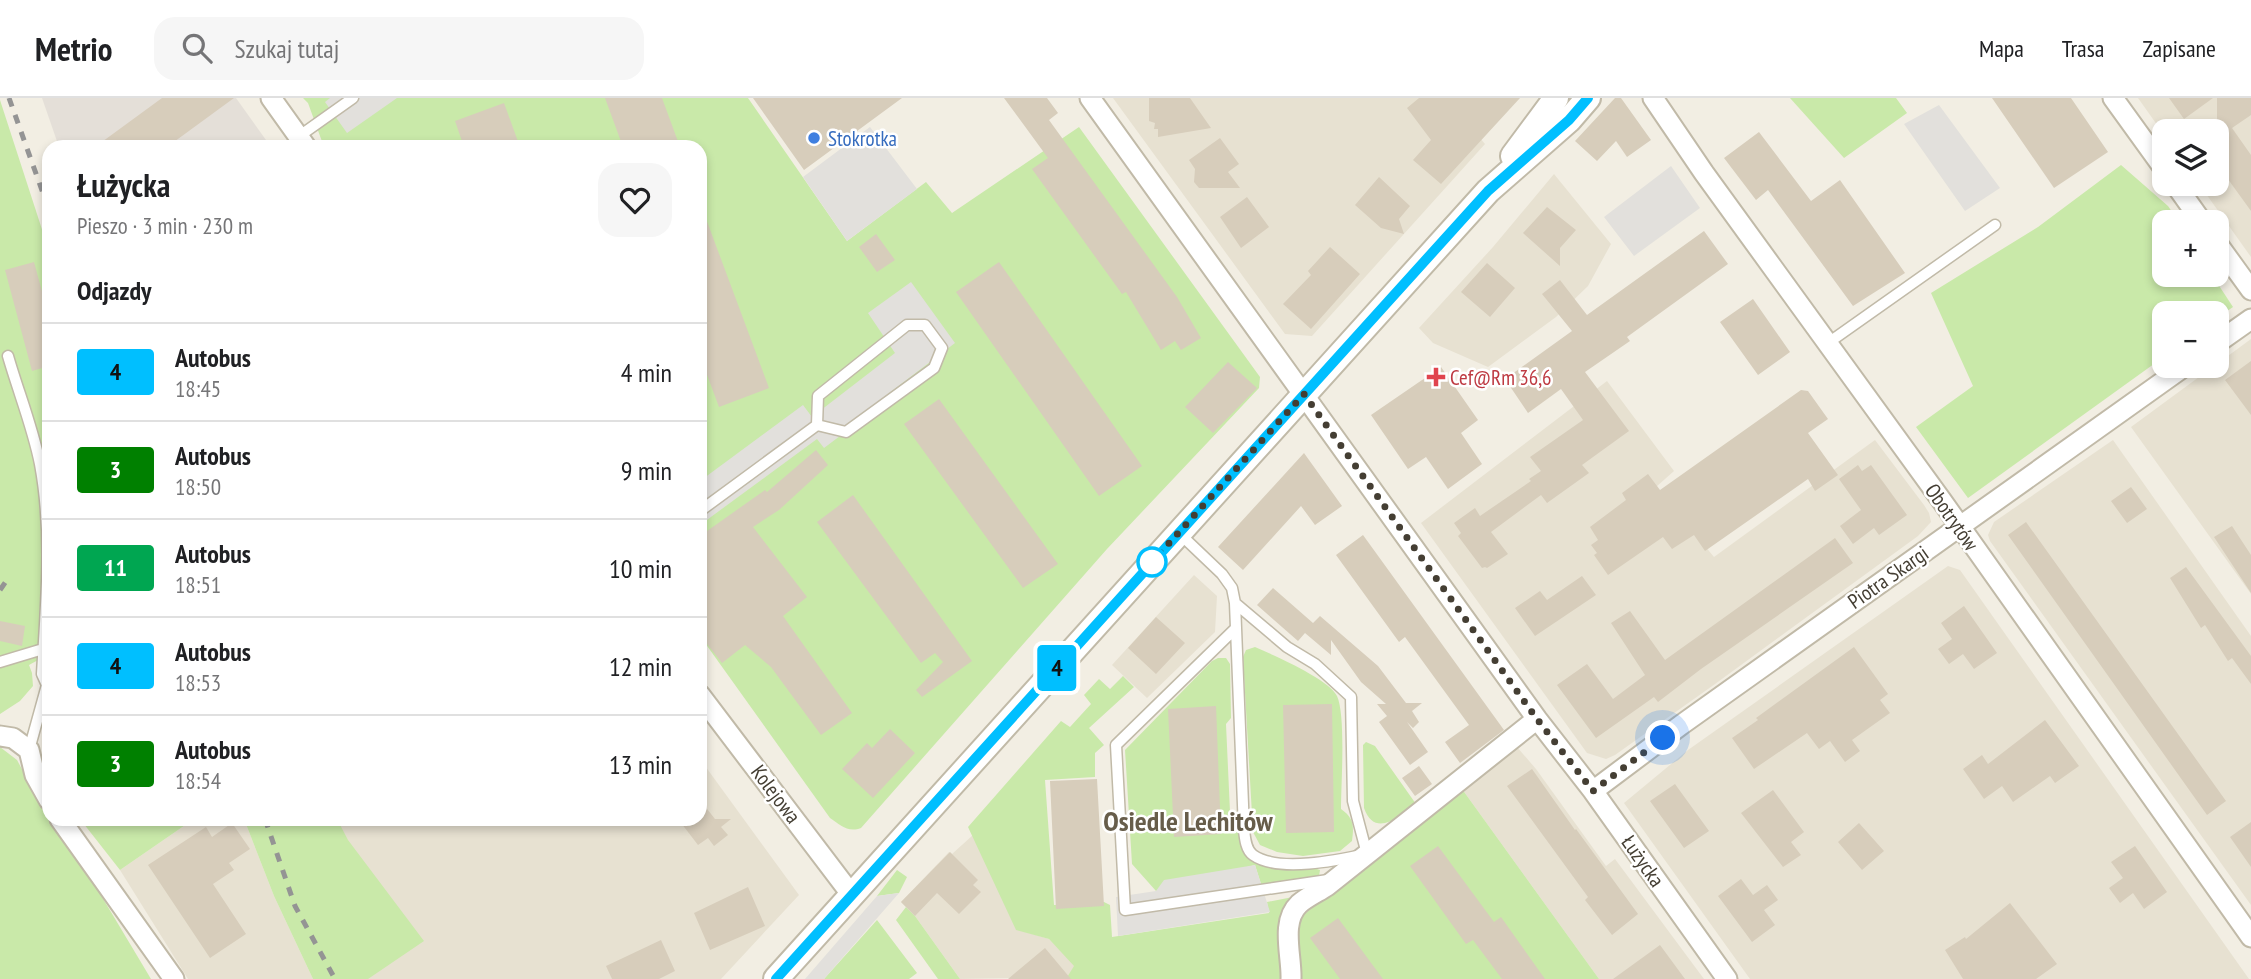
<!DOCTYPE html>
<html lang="pl">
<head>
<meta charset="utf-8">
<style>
  :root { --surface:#fff; --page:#f6f6f6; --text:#202124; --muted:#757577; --line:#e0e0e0 }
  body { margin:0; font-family:"PT Sans Narrow",sans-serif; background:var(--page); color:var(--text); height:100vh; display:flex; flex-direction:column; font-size:26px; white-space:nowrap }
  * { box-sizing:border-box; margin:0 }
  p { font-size:23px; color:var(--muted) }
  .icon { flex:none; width:38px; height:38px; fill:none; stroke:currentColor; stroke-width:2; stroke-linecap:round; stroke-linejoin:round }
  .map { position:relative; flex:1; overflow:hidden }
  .drawer { position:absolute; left:42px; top:42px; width:665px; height:686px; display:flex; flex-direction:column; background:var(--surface); border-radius:21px; box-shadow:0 4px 10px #0003 }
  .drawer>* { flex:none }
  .badge { padding:0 14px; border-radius:5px; font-size:24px; line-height:46px }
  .tools { position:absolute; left:2152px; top:21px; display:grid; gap:14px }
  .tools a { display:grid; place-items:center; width:77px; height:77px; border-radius:14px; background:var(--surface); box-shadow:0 4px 10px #0003; font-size:35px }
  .you { position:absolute; width:35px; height:35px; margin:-18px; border:5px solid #fff; border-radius:50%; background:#1a73e8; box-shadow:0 0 0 10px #1a73e833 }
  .map>.badge { position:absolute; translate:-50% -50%; box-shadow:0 0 0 4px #fff }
  h2 { padding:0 35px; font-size:26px; line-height:63px }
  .round { display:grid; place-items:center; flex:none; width:74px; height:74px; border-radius:21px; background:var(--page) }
  .headline { display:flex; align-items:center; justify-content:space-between; height:119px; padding:0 35px }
  h1 { font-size:33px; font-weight:700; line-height:52px }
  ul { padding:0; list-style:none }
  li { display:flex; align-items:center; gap:21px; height:98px; padding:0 35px; border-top:2px solid var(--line) }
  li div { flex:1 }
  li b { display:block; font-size:26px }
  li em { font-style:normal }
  li .badge { min-width:77px; font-weight:700; text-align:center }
  header { display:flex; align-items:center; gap:42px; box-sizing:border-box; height:98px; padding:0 35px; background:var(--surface); border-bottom:2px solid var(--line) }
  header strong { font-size:33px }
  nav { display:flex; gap:38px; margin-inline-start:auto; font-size:24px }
  .search { width:490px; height:63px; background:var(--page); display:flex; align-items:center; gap:18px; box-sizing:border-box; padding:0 24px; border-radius:21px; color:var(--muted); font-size:26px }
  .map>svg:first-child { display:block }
  .residential { fill:#e7e1d1 }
  .industrial { fill:#e4dfd8 }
  .green { fill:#c9e9a9 }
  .parking { fill:#e2e0dc }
  .building { fill:#d7cdbb }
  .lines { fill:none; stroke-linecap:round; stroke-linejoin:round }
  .service-casing { stroke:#c1baa8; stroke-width:13 }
  .minor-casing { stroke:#c1baa8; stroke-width:23 }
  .tertiary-casing { stroke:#c1baa8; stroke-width:28 }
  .service { stroke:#fff; stroke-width:10 }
  .minor { stroke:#fff; stroke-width:19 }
  .tertiary { stroke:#fff; stroke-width:24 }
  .rail { stroke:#949494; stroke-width:5; stroke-dasharray:9 9; stroke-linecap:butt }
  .line-casing { stroke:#fff; stroke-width:16 }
  .line { stroke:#00bfff; stroke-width:10 }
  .walk { stroke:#443e33; stroke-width:7; stroke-dasharray:0 12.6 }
  .shop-dot { fill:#3f7fe0; stroke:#fff; stroke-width:2.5 }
  .health-dot { fill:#e0444e; stroke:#fff; stroke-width:2.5 }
  .stop-dot { fill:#fff; stroke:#00bfff; stroke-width:3.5 }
  .labels { text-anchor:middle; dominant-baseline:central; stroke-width:5; stroke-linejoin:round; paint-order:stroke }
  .shop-label { font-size:21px; fill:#366cbe; stroke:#fff; text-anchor:start }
  .health-label { font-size:21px; fill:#be3a42; stroke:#fff; text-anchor:start }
  .street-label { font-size:21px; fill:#443e33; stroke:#fff }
  .district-label { font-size:28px; font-weight:bold; fill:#675d4a; stroke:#fff }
</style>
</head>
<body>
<header>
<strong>Metrio</strong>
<div class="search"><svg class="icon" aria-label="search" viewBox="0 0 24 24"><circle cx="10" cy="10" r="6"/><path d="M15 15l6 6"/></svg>Szukaj tutaj</div>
<nav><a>Mapa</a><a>Trasa</a><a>Zapisane</a></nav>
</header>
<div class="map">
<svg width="2251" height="881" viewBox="0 0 2251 881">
  <rect width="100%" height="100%" fill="#f2eee3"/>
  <path class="residential" d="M1113,0H1446L1485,46L1312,238L1285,236Z
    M2138,0H2251V159L2199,86H2217V33H2165V38Z
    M1554,76L1611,146L1588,188L1556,219L1488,269L1433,245L1419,230L1493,149Z
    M2251,241V496L2131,329L2214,268H2217V266Z
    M1607,283L1674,373L1656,389L1714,459L1875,342L1924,407L1929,415L1931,424L1918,438L1715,586L1615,657L1606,661L1587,655L1421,425Z
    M2113,342L2251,538V807L1990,443L1988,437L1994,424Z
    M1948,468L1960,472L2249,881H1750L1624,705L1688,652Z
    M1194,477L1217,498L1215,534L1147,600L1112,567Z
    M1517,649L1536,671L1606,768L1615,761L1704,881H1599L1462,691Z
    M700,661L799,797L721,881H359L295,721H700Z
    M194,721H244L274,798L313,881H188L120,772Z
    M973,737L1016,831L1049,841L1075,867L1069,879L960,881L915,818L901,804L949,754L952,756Z"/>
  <path class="industrial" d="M42,0H236L271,49H59Z"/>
  <path class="green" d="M303,0H748L847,143L926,84L952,115L1079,29L1260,279L1259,290L1107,451L861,730C848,735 840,727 830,720L700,538V49H324L308,5Z
    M1790,0H1896L1907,15L1844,60Z
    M0,2L49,153V556L29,567L32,575L33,588L20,603L0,616Z
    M2121,67L2168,108L2179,124H2165V177H2212L2233,209L2217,220V215H2165V258L1968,400L1916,329L1973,288L1931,195L2038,129Z
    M1255,549C1273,557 1329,581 1337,598C1346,618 1341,686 1341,711C1354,720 1354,728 1352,743L1340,753L1303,758L1277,754L1260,747L1253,734L1243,559L1246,552Z
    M1218,560H1226L1230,566L1231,620L1226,626L1230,714C1243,726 1238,745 1251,759L1314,770L1320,772L1319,778L1261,786L1255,767L1156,793L1132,766L1125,652L1212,563Z
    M1123,578L1134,589L1089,630L1104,647L1095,655V679L1045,682L1054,807L1104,804L1110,807L1112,839L1269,815L1267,804L1298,798L1280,849L1281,881H1066L1074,868L1049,841L1016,832L968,729L1061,623L1070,629L1091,606L1084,597L1099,581L1110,591Z
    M1366,644L1375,648L1416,706C1400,718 1375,741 1364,710L1363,647Z
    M0,649L17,662L49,721L99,794L151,881H0Z
    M1462,691L1599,881H1296L1295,834L1302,818Z
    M80,721H194L120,772Z
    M244,721H337L348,742L424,843L368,881H313L274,798Z
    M897,772L907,779L899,795L877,798Z
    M906,809L915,818L960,881H938L896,822Z
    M877,822L917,875L909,881H824Z"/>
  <path class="parking" d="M330,0H397L347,35L325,4Z
    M1939,7L2000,90L1965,113L1904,26Z
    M870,29L917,91L847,143L803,79Z
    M1671,68L1700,110L1634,158L1604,119Z
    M911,184L955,245L842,331L844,335L824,350L817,341L700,427V383L803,307L812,319L895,255L868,215Z
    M1255,767L1270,814L1118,838L1116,799L1156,793L1164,782Z
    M899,795L824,881H805L877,798Z"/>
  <path class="building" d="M162,0H234L167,49H95Z
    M605,0H662L680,49H623Z
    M753,0H902L804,72Z
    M1004,0H1047L1058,15L1049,22L1177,199L1201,240L1181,252L1175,243L1161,252L1126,194L1122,196L1032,71L1048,60Z
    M1149,0H1190L1211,30L1158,39V31H1154L1155,25L1149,23Z
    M1419,0H1520L1441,86L1413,62L1431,42L1407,10Z
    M1615,0H1621L1651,42L1627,59L1616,43L1597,63L1575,43Z
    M1992,0H2071L2108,54L2054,90Z
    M2169,0H2213L2184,21Z
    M2217,0H2251V17L2232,30L2251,57V113L2217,66Z
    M504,5L520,49H464L455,23Z
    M1759,34L1811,103L1840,82L1905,175L1853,208L1768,92L1756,102L1724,60Z
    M1220,40L1239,66L1228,74L1240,90H1199L1194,84L1195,71L1189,62Z
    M1379,79L1410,108L1399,121L1404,136L1381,130L1355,107Z
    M1247,99L1269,129L1241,150L1220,119Z
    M1547,109L1576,132L1560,150V168L1523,135Z
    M700,110H702L769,290L719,309L700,258Z
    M1704,133L1728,166L1627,239L1630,243L1585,274L1629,333L1582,367L1589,375L1547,405L1541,397L1491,434L1508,456L1487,470L1485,469L1482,470L1458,438L1461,435L1454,425L1475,410L1480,418L1531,383L1529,381L1541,373L1530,359L1583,322L1561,291L1528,315L1505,281L1572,233L1542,196L1560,182L1587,217Z
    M876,136L895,162L877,174L859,149Z
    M1330,149L1360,176L1311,231L1283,206L1311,177L1308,173Z
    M34,164L49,219V268L32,273L5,172Z
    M999,164L1142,368L1099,398L956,194Z
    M1487,165L1515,190L1490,219L1461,194Z
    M1753,201L1790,254L1758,277L1720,224Z
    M2251,263V317L2225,282Z
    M1228,264L1257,290L1213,335L1185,309Z
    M1441,269L1478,322L1461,335L1482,366L1448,391L1426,359L1408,371L1371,317Z
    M1801,292L1808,293L1828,321L1808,335L1838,377L1815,393L1808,381L1705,453L1694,437L1672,451L1663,439L1608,477L1594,457L1597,455L1591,447L1598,442L1590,429L1626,402L1622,395L1648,376L1660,392Z
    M939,301L1058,466L1023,490L904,326Z
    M816,352L828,367L779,412L753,429L807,499L783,518L852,615L821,637L771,569L745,547L722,565L700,537V438L765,392L767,394Z
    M1304,355L1342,408L1315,427L1301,408L1243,472L1218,449Z
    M1858,367L1862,373L1871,367L1907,417L1879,437L1874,430L1853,446L1840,428L1861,412L1839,381Z
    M2131,389L2147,411L2127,425L2111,403Z
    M853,397L972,563L922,599L916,592L943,564L935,555L921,565L817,424Z
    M2026,424L2226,703L2207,717L2008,437Z
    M2232,428L2251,457V495L2214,439Z
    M1363,437L1504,632L1460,665L1445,644L1469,627L1405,539L1399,544L1336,457Z
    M1835,440L1853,465L1701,571L1658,604L1654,599L1596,640L1557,587L1587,566L1613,601L1645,577L1611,525L1630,513L1665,562Z
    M2186,469L2251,558V586L2232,560L2228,563L2205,527L2201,530L2170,480Z
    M1582,478L1596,497L1535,538L1515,510L1540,493L1547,502Z
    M1273,490L1313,525L1320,518L1378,568L1406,605H1422L1412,613L1419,624L1413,630L1407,624L1428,654L1410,667L1379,624L1387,618L1377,606H1386L1361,584L1331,542V557L1305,535L1298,543L1257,507Z
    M1964,508L1997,555L1974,571L1963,556L1949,566L1938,551L1952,541L1941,525Z
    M1156,519L1185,545L1156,576L1128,550Z
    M0,523L25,528L22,548L0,543Z
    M1854,549L1888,596L1880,602L1890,615L1852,642L1860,653L1845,664L1830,643L1819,651L1807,635L1754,671L1732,640L1758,622L1756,620Z
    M1332,606L1334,734L1286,735L1283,607Z
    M1216,608L1221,736L1174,739L1168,611Z
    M2045,622L2079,668L2055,685L2050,678L2013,704L2002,688L1984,701L1963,671L1982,657L1988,666Z
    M890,631L915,655L873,700L842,671L867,645L872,650Z
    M1419,668L1432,686L1415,698L1402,680Z
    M1532,671L1575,732L1576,731L1638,816L1612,837L1585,802L1588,799L1507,688Z
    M1097,681L1104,808L1056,811L1050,683Z
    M1675,686L1709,733L1684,750L1650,703Z
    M1773,692L1804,734L1791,744L1801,757L1783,769L1741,715Z
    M700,702L715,721H731L721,729L728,737L714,748L708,740L698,747L678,721H700Z
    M2251,724V769L2230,739Z
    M232,725L250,751L229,765L234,772L213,786L246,836L210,860L148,767L206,729L212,739Z
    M1859,725L1884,753L1862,772L1838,744Z
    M1438,748L1494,824L1501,819L1545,881H1502L1473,842L1466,846L1410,768Z
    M2135,748L2167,794L2144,811L2133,795L2120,805L2109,790L2123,780L2111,764Z
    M950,754L978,782L973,787L981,794L959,816L937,795L915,818L901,804Z
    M1741,781L1753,797L1767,787L1778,802L1764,812L1775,827L1752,844L1718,798Z
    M748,789L765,828L710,852L694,815Z
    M2010,805L2057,866L2036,881H1963L1945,852L1965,839L1966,841Z
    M1338,820L1366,858L1383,881H1340L1310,840Z
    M661,842L675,873L659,881H612L606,868Z
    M1660,847L1685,881H1613Z
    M1045,850L1071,881H1008Z"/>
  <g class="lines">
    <g class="service-casing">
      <path id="service" d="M298,39L353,0
        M1828,245L1995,127
        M8,258C18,293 33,330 40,366C53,436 46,506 42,576L47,587L29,652
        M700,413L817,327L846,334L934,270L942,250L925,227H907L818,298L817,327
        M1180,436L1222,476L1232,490L1235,505L1287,549L1315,566L1351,599L1353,703L1367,756C1339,762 1278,775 1253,757C1246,752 1245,741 1244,732L1235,505
        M1236,530L1116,647L1125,812L1328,782
        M0,564L43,551"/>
    </g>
    <g class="minor-casing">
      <path id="minor" d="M271,0L306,49
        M1090,0L1537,621L1593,693L1727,881
        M1653,0L1704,75L1942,403L2251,839
        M2113,0L2165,72
        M2175,86L2202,124
        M2217,145L2251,192
        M2217,245L2251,221
        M700,597L851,796
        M0,638L13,640L29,652L35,677L49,702
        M1593,693L1681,627L2185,268
        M60,721L174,881
        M1291,881C1292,858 1280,824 1299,806C1307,799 1318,794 1327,788L1537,621"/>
    </g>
    <g class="tertiary-casing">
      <path id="tertiary" d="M1513,58L1556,0
        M776,881L1488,93L1569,22L1588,0"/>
    </g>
    <use href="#service" class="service"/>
    <use href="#minor" class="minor"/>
    <use href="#tertiary" class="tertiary"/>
    <path class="rail" d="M9,0L49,112
      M0,492L9,479
      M265,721L295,808L335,881"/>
  </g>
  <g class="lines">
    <g class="line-casing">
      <path id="line" d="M776,881L1488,93L1569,22L1588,0"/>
    </g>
    <use href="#line" class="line"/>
    <path class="walk" d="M1152,464L1304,296L1537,621L1593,693L1663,640"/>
  </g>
  <circle class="shop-dot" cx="814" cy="40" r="7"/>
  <path class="health-dot" d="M1432.5 268.5h7v7h7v7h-7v7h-7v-7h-7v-7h7z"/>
  <circle class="stop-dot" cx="1152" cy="464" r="14"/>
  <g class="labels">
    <g class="shop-label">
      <text x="828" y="40">Stokrotka</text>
    </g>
    <g class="health-label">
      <text x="1450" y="279">Cef@Rm 36,6</text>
    </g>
    <g class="street-label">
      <text transform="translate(1952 419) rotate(55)">Obotrytów</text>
      <text transform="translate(1888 479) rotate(-35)">Piotra Skargi</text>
      <text transform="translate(776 696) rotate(53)">Kolejowa</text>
      <text transform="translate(1643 763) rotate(55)">Łużycka</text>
    </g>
    <g class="district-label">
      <text x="1188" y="722">Osiedle Lechitów</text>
    </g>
  </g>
</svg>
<div class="tools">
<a><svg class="icon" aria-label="layers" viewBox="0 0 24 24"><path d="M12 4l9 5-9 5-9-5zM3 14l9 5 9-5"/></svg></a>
<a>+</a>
<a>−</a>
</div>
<div class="you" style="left:1663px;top:640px"></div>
<b class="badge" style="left:1057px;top:570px;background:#00bfff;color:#111">4</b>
<section class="drawer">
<div class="headline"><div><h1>Łużycka</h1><p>Pieszo · 3 min · 230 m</p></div><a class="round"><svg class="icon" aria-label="heart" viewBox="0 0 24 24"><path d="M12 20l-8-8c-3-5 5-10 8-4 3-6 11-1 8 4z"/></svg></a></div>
<h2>Odjazdy</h2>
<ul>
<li><span class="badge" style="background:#00bfff;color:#111">4</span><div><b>Autobus</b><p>18:45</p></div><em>4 min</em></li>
<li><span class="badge" style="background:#008000;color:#fff">3</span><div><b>Autobus</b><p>18:50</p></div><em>9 min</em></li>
<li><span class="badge" style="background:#00a651;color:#fff">11</span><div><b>Autobus</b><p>18:51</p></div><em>10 min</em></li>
<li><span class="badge" style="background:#00bfff;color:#111">4</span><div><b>Autobus</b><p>18:53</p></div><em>12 min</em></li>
<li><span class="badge" style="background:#008000;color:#fff">3</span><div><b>Autobus</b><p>18:54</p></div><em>13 min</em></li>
</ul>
</section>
</div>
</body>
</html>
